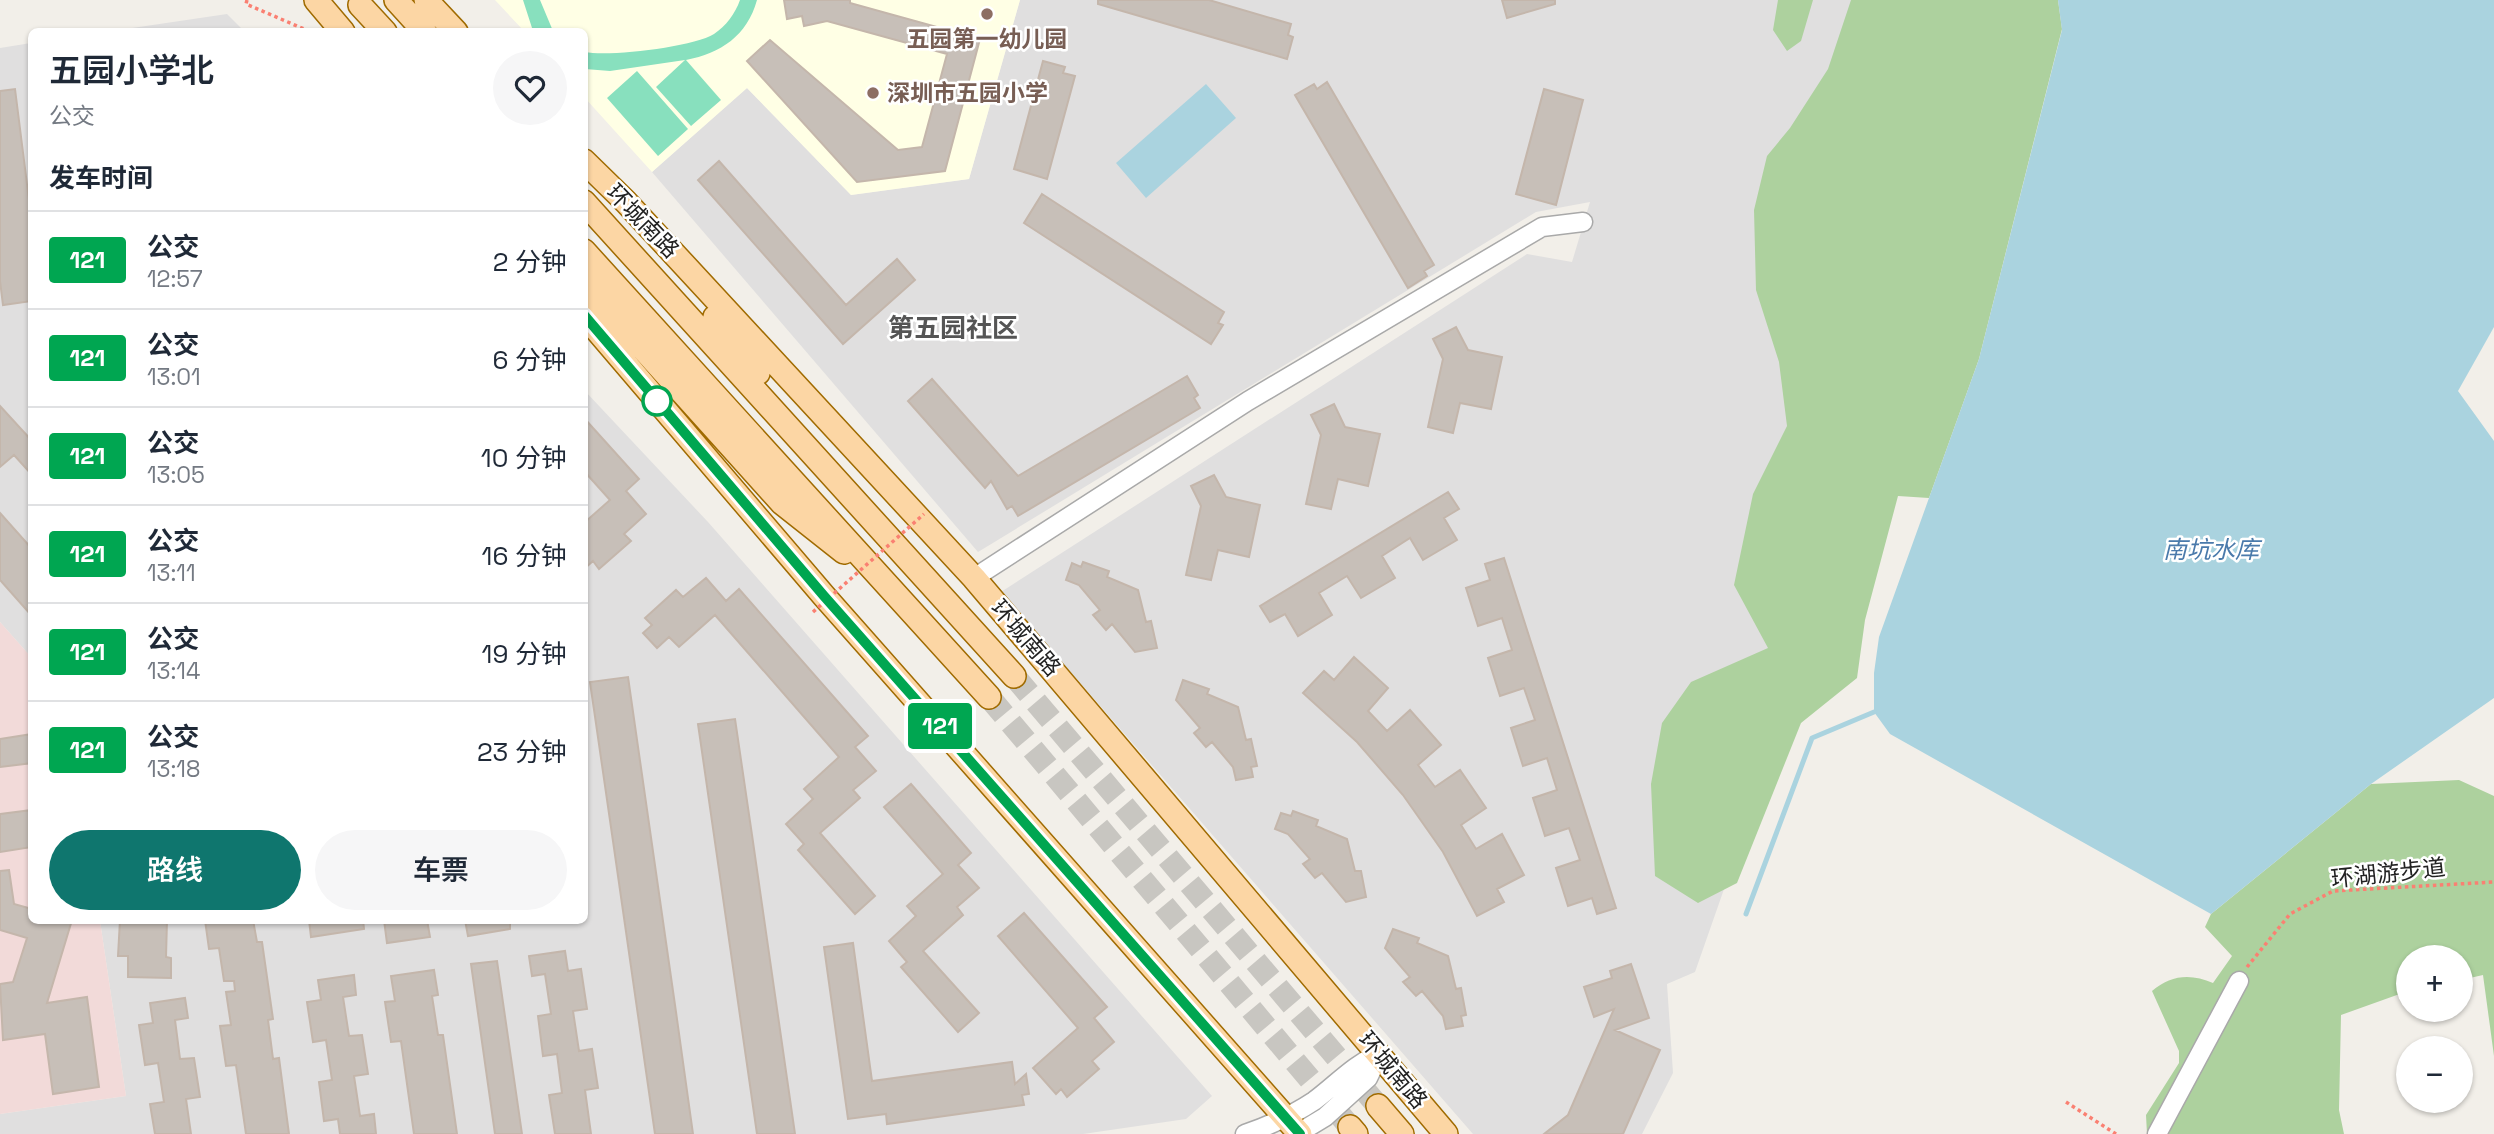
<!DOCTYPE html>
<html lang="zh">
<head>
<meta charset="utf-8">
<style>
  :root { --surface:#fff; --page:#f6f6f7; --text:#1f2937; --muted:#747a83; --line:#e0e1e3; --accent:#0f766e }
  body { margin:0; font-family:"Space Grotesk","Noto Sans SC",sans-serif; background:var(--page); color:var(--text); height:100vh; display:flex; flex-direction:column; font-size:26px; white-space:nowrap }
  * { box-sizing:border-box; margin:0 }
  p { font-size:23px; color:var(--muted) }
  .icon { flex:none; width:38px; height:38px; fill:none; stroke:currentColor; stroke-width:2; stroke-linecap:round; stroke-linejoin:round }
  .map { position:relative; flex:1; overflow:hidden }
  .panel { position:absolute; left:28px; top:28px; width:560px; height:896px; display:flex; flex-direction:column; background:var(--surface); border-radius:10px; box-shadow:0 2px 5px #0004 }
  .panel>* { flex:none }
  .badge { padding:0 14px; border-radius:5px; font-size:24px; line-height:46px }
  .fabs { position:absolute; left:2396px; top:945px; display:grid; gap:14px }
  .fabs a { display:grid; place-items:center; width:77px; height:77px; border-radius:50%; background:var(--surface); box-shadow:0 2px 5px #0004; font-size:35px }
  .map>.badge { position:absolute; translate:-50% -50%; box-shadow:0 0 0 4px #fff }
  h2 { padding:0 21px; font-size:26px; line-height:63px }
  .round { display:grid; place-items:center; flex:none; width:74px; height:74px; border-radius:37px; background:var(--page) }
  .head { display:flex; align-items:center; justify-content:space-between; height:119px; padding:0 21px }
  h1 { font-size:33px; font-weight:600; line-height:52px }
  .cta { display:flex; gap:14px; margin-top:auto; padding:14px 21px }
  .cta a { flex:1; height:80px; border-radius:42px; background:var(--accent); color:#fff; font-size:28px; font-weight:600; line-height:80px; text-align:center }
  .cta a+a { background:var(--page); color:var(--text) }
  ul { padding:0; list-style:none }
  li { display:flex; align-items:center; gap:21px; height:98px; padding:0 21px; border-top:2px solid var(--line) }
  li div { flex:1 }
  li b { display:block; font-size:26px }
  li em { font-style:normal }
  li .badge { min-width:77px; font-weight:700; text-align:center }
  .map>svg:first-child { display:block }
  .residential { fill:#e0dfdf }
  .commercial { fill:#f2dad9 }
  .education { fill:#ffffe5 }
  .forest { fill:#add19e }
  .pitch { fill:#88e0be }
  .water { fill:#aad3df }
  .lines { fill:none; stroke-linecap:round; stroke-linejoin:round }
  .stream { stroke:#aad3df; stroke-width:5 }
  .building { fill:#c7bfb8; stroke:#c4b6ab; stroke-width:2 }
  .major-tunnel { stroke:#c8c6c1; stroke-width:23; stroke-dasharray:23 11; stroke-linecap:butt }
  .minor-casing { stroke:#a9a9a9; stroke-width:21 }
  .major-casing { stroke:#a06b00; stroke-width:26 }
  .path { stroke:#fa8072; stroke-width:3.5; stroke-dasharray:3.5 3.5; stroke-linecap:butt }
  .minor { stroke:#fff; stroke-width:18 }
  .major { stroke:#fcd6a4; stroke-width:23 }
  .path-bridge { stroke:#fa8072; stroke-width:3.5; stroke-dasharray:3.5 3.5; stroke-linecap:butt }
  .line-casing { stroke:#fff; stroke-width:16 }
  .line { stroke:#00a651; stroke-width:10 }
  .education-dot { fill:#8d6e63; stroke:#fff; stroke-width:2.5 }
  .stop-dot { fill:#fff; stroke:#00a651; stroke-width:3.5 }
  .labels { text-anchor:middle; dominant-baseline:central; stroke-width:5; stroke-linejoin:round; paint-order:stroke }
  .education-label { font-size:23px; font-weight:bold; fill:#785e54; stroke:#fff }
  .street-label { font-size:23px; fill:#222; stroke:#fff }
  .water-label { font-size:24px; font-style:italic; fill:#4a7aab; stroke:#fff }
  .quarter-label { font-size:26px; font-weight:bold; fill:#555; stroke:#fff }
</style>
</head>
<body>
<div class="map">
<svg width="2494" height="1134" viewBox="0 0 2494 1134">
  <rect width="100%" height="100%" fill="#f2efe9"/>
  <path class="residential" d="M1020,0H2004L1994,118L1695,972L1667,984L1673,1073L1642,1134H1473L1001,592L1527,254L1572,262L1590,202L1536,212L978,552L652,172L747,88L851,195L969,179Z
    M227,14L244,31H112Z
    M31,43V657L0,622V48Z
    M585,391L708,522L1212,1096L1186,1119L1083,1134H0V1114L126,1096L100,921L584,920Z"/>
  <path class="commercial" d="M0,622L31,657L32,920L100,921L126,1096L0,1114Z"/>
  <path class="education" d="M495,0H1020L969,179L851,195L747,88L652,172L585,98L584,32L524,31Z"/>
  <path class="forest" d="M1778,0H1813L1801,41L1787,51L1773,30Z
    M1851,0H2058L2062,29L1979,359L1929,498L1898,496L1865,620L1857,678L1801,723L1737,883L1698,903L1655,876L1651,784L1662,723L1691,682L1768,648L1734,585L1753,494L1787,426L1779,362L1756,290L1754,210L1767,156L1790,128L1828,69Z
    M2459,780L2494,796V1056L2483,975L2461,980L2460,957H2408V991L2341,1015L2339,1110L2344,1134H2147L2146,1115L2179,1063V1051L2152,991C2170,975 2191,973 2213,983L2232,956L2205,927L2211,914L2371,784Z"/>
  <path class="pitch" d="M523,0H540L553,31H533Z
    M740,0H757C747,36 721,53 686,60L721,100L691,126L656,87L685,60L610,71L585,69V52C609,57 693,47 714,34C726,26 735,14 740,0Z
    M637,71L688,129L658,156L607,98Z"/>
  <path class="water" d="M2058,0H2494V327L2458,391L2494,441V698L2371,784L2211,914L1890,734L1874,712V673L1879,637L1979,359L2062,30Z
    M1206,84L1236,118L1146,198L1116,163Z"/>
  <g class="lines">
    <path class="stream" d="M1746,914L1812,738L1874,712"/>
  </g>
  <path class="building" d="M784,0H850V3L980,39L945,171L857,182L747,61L770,40L898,150L922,147L947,54L827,21L804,26L802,16L787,19Z
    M1098,0H1209L1291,24L1288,35L1293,37L1287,59L1098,4Z
    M1502,0H1555V4L1507,18Z
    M1043,61L1065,67L1063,73L1075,76L1047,179L1014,169Z
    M1327,82L1434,265L1424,271L1427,276L1408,288L1295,95L1314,84L1317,89Z
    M15,89L32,224V301L3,305L0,281V91Z
    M1544,89L1583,100L1556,205L1516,194Z
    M719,161L846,305L897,259L915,280L843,344L698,180Z
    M1042,194L1224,312L1218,323L1223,325L1211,344L1024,223Z
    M1456,327L1468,350L1502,357L1491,409L1460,403L1453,433L1428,427L1443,359L1433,339Z
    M1187,376L1198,395L1194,398L1200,408L1018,516L1012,506L1007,509L991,481L985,488L908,401L932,379L1018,476Z
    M1334,404L1345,427L1380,434L1368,486L1338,479L1331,509L1306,504L1321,435L1311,415Z
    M0,406L32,441V475L14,455L0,467Z
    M584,418L639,479L626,491L646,514L624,534L631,541L599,569L593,561L584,569V523L610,500L584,471Z
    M1214,475L1226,497L1260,505L1249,557L1218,550L1211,580L1186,575L1201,506L1191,486Z
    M1448,492L1459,509L1444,518L1457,540L1423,560L1410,538L1382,556L1395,578L1361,598L1347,576L1319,593L1332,615L1298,636L1285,614L1270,622L1260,606Z
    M0,513L32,549V616L0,580Z
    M1504,558L1616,908L1597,914L1592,898L1568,906L1556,868L1580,860L1569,828L1545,836L1533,798L1557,790L1547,758L1523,766L1511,728L1535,720L1524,688L1500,696L1488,658L1512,650L1502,618L1478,626L1466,588L1490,580L1485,564Z
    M1083,562L1109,571L1107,577L1138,590L1146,622L1151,621L1157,648L1135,652L1112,624L1106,630L1093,615L1100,610L1079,585L1066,580L1072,563L1081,567Z
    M706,578L726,601L739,589L868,736L855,747L876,771L853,790L860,798L820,833L875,896L855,914L798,850L804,844L786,824L813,799L804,789L839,757L715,615L679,647L669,637L657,648L643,633L652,625L645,618L676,590L683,597Z
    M1354,657L1388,688L1368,711L1387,731L1410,710L1441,745L1418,765L1435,787L1460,770L1486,808L1461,825L1476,849L1502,834L1524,875L1497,889L1504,902L1477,916L1443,852L1403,795L1357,742L1303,693L1324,671L1334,680Z
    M628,677L676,1012L693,1134H655L614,848L590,682Z
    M1183,680L1209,689L1207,694L1238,707L1246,740L1251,739L1257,766L1251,767L1253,777L1236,780L1233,767L1212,742L1206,747L1194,733L1200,728L1176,700Z
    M735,719L752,835L795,1134H757L698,724Z
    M32,734V763L0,767V739Z
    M911,784L971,853L958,865L979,888L957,907L963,915L923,951L979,1013L958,1032L901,967L907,962L889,941L916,916L907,906L943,874L884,807Z
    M32,810V847L0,852V814Z
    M1293,811L1318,820L1316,826L1347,839L1355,871H1361L1366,897L1346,902L1322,873L1315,878L1303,864L1310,859L1288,834L1275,829L1281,813L1291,816Z
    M9,870L14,904L32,909V920H72L47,1003L87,997L99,1087L53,1094L45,1034L3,1040L0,984L13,982L27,938L0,930V871Z
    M1024,913L1107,1007L1094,1018L1114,1042L1092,1061L1099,1069L1067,1097L1061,1089L1056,1094L1033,1068L1078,1028L998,936Z
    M120,920H167L166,957L171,958V978L128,977V956H118Z
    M205,920H253L257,942H262L273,1019L268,1020L273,1059L279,1058L289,1134H246L236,1065L226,1066L220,1026L231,1025L226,992L235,991L234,981H224L219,948L209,949Z
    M309,920H363L364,929L311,937Z
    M384,920H427L430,937L387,943Z
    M465,920H510V929L468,936Z
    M1393,929L1419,938L1417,943L1448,956L1456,989L1461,988L1466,1015L1461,1016L1463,1026L1446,1029L1443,1016L1422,991L1416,996L1403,982L1410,977L1385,948Z
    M853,943L872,1081L1012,1062L1015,1084L1026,1074L1029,1094L1022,1095L1024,1105L887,1124L886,1114L848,1119L824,947Z
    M565,951L568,971L581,969L587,1009L573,1011L579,1051L592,1049L598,1088L585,1090L591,1134H555L549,1095L562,1093L557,1054L543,1056L538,1016L551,1014L545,974L532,976L529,956Z
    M497,961L522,1134H495L471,964Z
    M1631,964L1649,1018L1615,1030L1660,1050L1623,1134H1544L1568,1115L1614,1009L1594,1017L1584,987L1612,978L1610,971Z
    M434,970L438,995L432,996L438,1035H443L457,1134H414L401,1041L391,1042L385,1002L395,1001L391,976Z
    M354,975L356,995L343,997L349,1036L362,1035L368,1074L354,1076L360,1116L374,1114L376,1134H340L338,1119L324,1121L319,1082L332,1080L326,1040L313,1042L307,1002L321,1000L318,980Z
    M185,998L188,1018L175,1020L180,1059L194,1058L200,1097L186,1099L191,1134H155L150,1104L164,1102L158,1063L145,1065L139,1025L153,1023L150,1003Z"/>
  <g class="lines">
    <path class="major-tunnel" d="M1014,676L1378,1106
      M989,697L1350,1127"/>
    <g class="minor-casing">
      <path id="minor" d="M974,578L1248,401L1542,227L1583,222
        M1245,1134C1268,1126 1293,1115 1314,1101C1338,1083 1352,1066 1380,1053
        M1297,1134L1325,1117L1368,1078L1380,1053
        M2157,1134L2239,981"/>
    </g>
    <g class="major-casing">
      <path id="major" d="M316,0L343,32
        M396,0L425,32
        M426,0L456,32
        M360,5L385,32
        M584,161L626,202L974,578L1446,1134
        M584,202L1014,676
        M584,251L989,697
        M584,283L782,503L844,552
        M584,315L824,596L1300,1134
        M715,317L758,373
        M1378,1106L1402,1134
        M1350,1127L1356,1134"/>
    </g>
    <path class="path" d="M247,0L246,4L304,29
      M2247,967L2290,914L2333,891L2494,882
      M2066,1102L2116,1134"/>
    <use href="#minor" class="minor"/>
    <use href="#major" class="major"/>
    <path class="path-bridge" d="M813,612L924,514"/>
  </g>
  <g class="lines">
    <g class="line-casing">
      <path id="line" d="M584,315L824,596L1300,1134"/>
    </g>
    <use href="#line" class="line"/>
  </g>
  <g class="education-dot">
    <circle cx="987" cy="14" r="7"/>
    <circle cx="873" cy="93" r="7"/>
  </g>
  <circle class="stop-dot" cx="657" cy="401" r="14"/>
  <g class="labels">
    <g class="education-label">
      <text x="987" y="39">五园第一幼儿园</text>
      <text x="887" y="93" text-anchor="start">深圳市五园小学</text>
    </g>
    <g class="street-label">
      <text transform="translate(643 221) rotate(46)">环城南路</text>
      <text transform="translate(1026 638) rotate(49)">环城南路</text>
      <text transform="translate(2388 873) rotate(-6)">环湖游步道</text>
      <text transform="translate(1393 1070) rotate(50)">环城南路</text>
    </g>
    <g class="water-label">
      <text x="2211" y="549">南坑水库</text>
    </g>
    <g class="quarter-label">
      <text x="953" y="328">第五园社区</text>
    </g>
  </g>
</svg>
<div class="fabs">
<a>+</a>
<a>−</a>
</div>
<b class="badge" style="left:940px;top:726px;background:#00a651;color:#fff">121</b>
<section class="panel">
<div class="head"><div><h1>五园小学北</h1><p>公交</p></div><a class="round"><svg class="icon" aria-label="heart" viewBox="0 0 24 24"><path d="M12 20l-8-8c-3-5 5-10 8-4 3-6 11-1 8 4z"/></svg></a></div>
<h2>发车时间</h2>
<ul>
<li><span class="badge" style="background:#00a651;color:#fff">121</span><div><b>公交</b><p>12:57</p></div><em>2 分钟</em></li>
<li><span class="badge" style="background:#00a651;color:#fff">121</span><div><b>公交</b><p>13:01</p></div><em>6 分钟</em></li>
<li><span class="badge" style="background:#00a651;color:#fff">121</span><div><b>公交</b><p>13:05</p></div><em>10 分钟</em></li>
<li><span class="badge" style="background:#00a651;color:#fff">121</span><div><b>公交</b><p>13:11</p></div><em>16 分钟</em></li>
<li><span class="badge" style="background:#00a651;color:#fff">121</span><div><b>公交</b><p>13:14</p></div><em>19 分钟</em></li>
<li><span class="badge" style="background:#00a651;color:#fff">121</span><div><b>公交</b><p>13:18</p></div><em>23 分钟</em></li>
</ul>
<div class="cta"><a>路线</a><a>车票</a></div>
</section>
</div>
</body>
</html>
